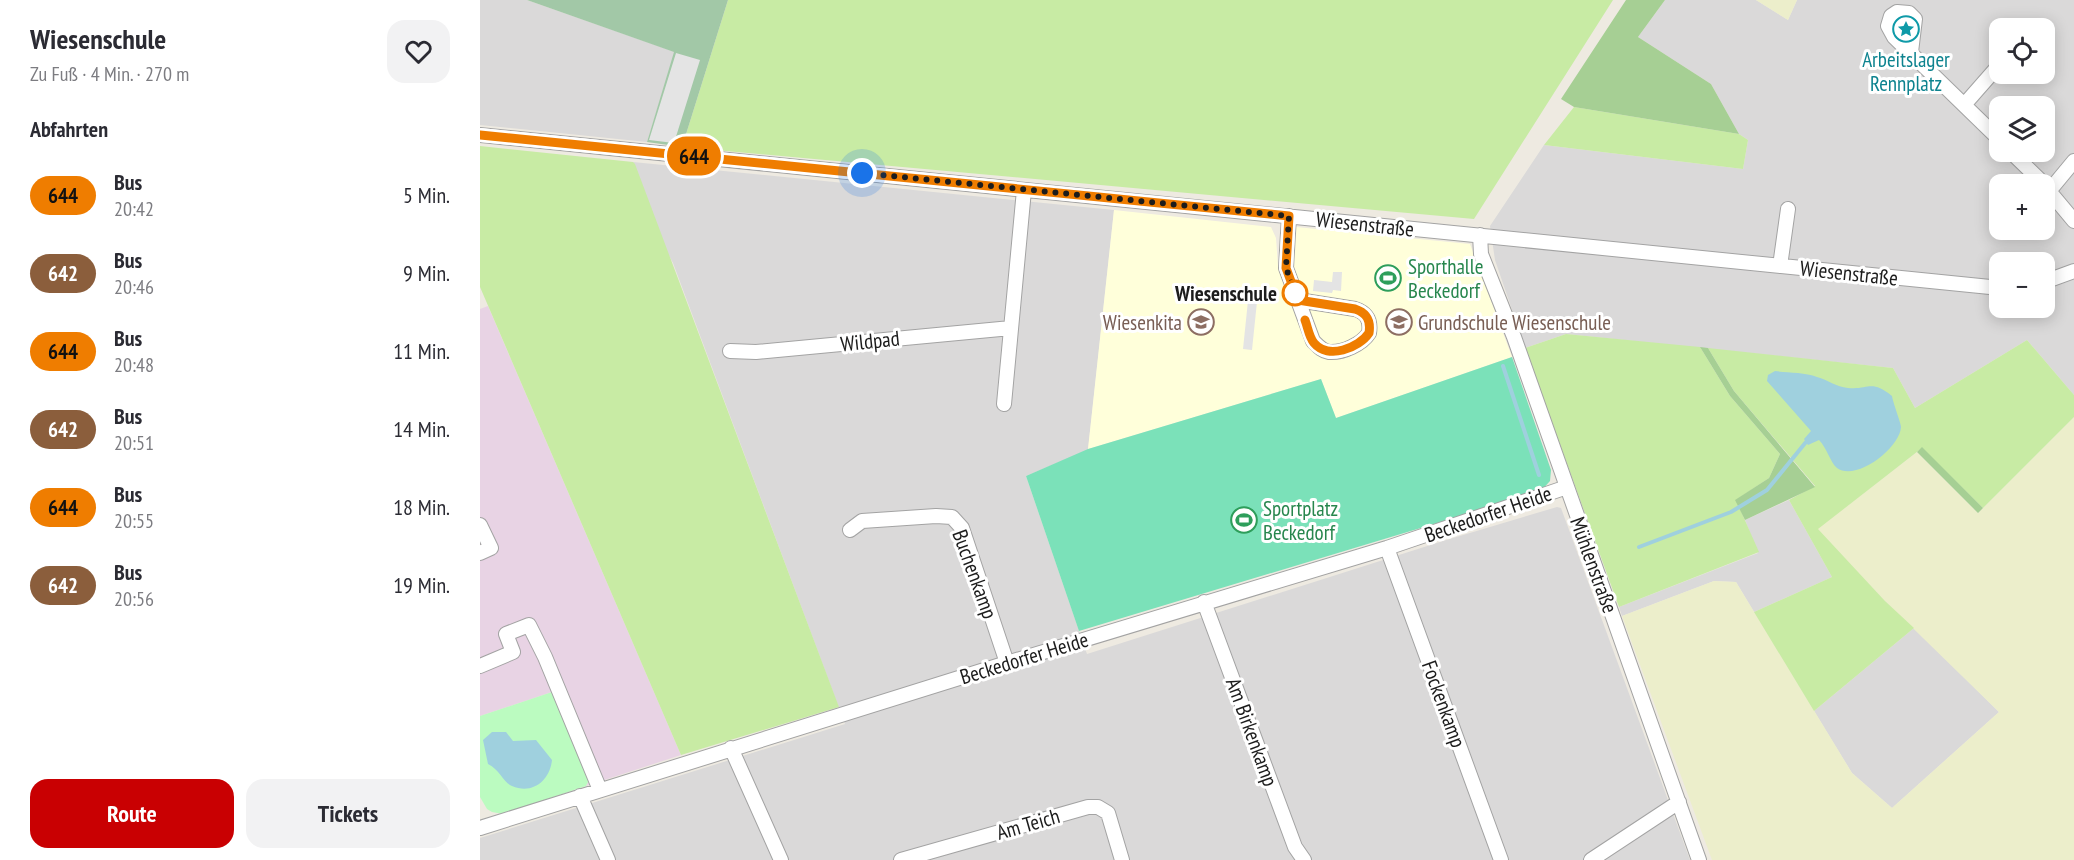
<!DOCTYPE html>
<html lang="de">
<head>
<meta charset="utf-8">
<style>
  :root { --surface:#fff; --page:#f2f2f3; --text:#2b2b33; --muted:#7c7c81; --accent:#c90002 }
  body { margin:0; font-family:"PT Sans Narrow",sans-serif; background:var(--page); color:var(--text); height:100vh; display:flex; flex-direction:column; font-size:22px; white-space:nowrap }
  * { box-sizing:border-box; margin:0 }
  p { font-size:20px; color:var(--muted) }
  .icon { flex:none; width:33px; height:33px; fill:none; stroke:currentColor; stroke-width:2; stroke-linecap:round; stroke-linejoin:round }
  .map { position:relative; flex:1; overflow:hidden }
  .side { display:flex; flex-direction:column; background:var(--surface); width:480px }
  .side>* { flex:none }
  .badge { padding:0 12px; border-radius:20px; font-size:21px; line-height:39px }
  .buttons { position:absolute; left:1509px; top:18px; display:grid; gap:12px }
  .buttons a { display:grid; place-items:center; width:66px; height:66px; border-radius:12px; background:var(--surface); box-shadow:0 3px 15px #0003; font-size:30px }
  .you { position:absolute; width:30px; height:30px; margin:-15px; border:4px solid #fff; border-radius:50%; background:#1a73e8; box-shadow:0 0 0 9px #1a73e833 }
  .map>.badge { position:absolute; translate:-50% -50%; box-shadow:0 0 0 3px #fff }
  h2 { padding:0 30px; font-size:22px; line-height:54px }
  .round { display:grid; place-items:center; flex:none; width:63px; height:63px; border-radius:18px; background:var(--page) }
  .head { display:flex; align-items:center; justify-content:space-between; height:102px; padding:0 30px }
  h1 { font-size:28px; font-weight:600; line-height:45px }
  .primary-button { display:flex; gap:12px; margin-top:auto; padding:12px 30px }
  .primary-button a { flex:1; height:69px; border-radius:18px; background:var(--accent); color:#fff; font-size:24px; font-weight:600; line-height:69px; text-align:center }
  .primary-button a+a { background:var(--page); color:var(--text) }
  ul { padding:0; list-style:none }
  li { display:flex; align-items:center; gap:18px; height:78px; padding:0 30px }
  li div { flex:1 }
  li b { display:block; font-size:22px }
  li em { font-style:normal }
  li .badge { min-width:66px; font-weight:700; text-align:center }
  main { display:flex; flex:1; min-height:0 }
  .map>svg:first-child { display:block }
  .residential { fill:#dad9d9; fill-rule:evenodd }
  .industrial { fill:#e8d3e4 }
  .education { fill:#ffffda }
  .farmland { fill:#eceecb }
  .grass { fill:#c8eba4 }
  .forest { fill:#a6cf94 }
  .cemetery { fill:#a2c8a7 }
  .park { fill:#bbfbc0 }
  .pitch { fill:#7be1b9 }
  .parking { fill:#e4e4e4 }
  .water { fill:#9fd0de }
  .lines { fill:none; stroke-linecap:round; stroke-linejoin:round }
  .stream { stroke:#9fd0de; stroke-width:4 }
  .minor-casing { stroke:#a3a3a3; stroke-width:16 }
  .minor { stroke:#fff; stroke-width:14 }
  .line-casing { stroke:#fff; stroke-width:14 }
  .line { stroke:#ef7d00; stroke-width:9 }
  .walk { stroke:#1c1c1c; stroke-width:6; stroke-dasharray:0 10.8 }
  .stop-dot { fill:#fff; stroke:#ef7d00; stroke-width:3 }
  .labels { text-anchor:middle; dominant-baseline:central; stroke-width:6; stroke-linejoin:round; paint-order:stroke }
  .culture-label { font-size:21px; fill:#0d838f; stroke:#fff }
  .street-label { font-size:21px; fill:#1c1c1c; stroke:#fff }
  .leisure-label { font-size:21px; fill:#27864d; stroke:#fff; text-anchor:start }
  .stop-label { font-size:21px; font-weight:bold; fill:#1c1c1c; stroke:#fff; text-anchor:end }
  .education-label { font-size:21px; fill:#785e54; stroke:#fff; text-anchor:end }
</style>
</head>
<body>
<main>
<section class="side">
<div class="head"><div><h1>Wiesenschule</h1><p>Zu Fuß · 4 Min. · 270 m</p></div><a class="round"><svg class="icon" aria-label="heart" viewBox="0 0 24 24"><path d="M12 20l-8-8c-3-5 5-10 8-4 3-6 11-1 8 4z"/></svg></a></div>
<h2>Abfahrten</h2>
<ul>
<li><span class="badge" style="background:#ef7d00;color:#111">644</span><div><b>Bus</b><p>20:42</p></div><em>5 Min.</em></li>
<li><span class="badge" style="background:#8b5e3c;color:#fff">642</span><div><b>Bus</b><p>20:46</p></div><em>9 Min.</em></li>
<li><span class="badge" style="background:#ef7d00;color:#111">644</span><div><b>Bus</b><p>20:48</p></div><em>11 Min.</em></li>
<li><span class="badge" style="background:#8b5e3c;color:#fff">642</span><div><b>Bus</b><p>20:51</p></div><em>14 Min.</em></li>
<li><span class="badge" style="background:#ef7d00;color:#111">644</span><div><b>Bus</b><p>20:55</p></div><em>18 Min.</em></li>
<li><span class="badge" style="background:#8b5e3c;color:#fff">642</span><div><b>Bus</b><p>20:56</p></div><em>19 Min.</em></li>
</ul>
<div class="primary-button"><a>Route</a><a>Tickets</a></div>
</section>
<div class="map">
<svg width="1594" height="860" viewBox="0 0 1594 860">
  <rect width="100%" height="100%" fill="#eeeae1"/>
  <path class="residential" d="M0,0H47L195,52L167,142L0,125Z
    M1185,0H1276L1308,20L1317,0H1594V395L1547,340L1435,408L1413,368L1086,334L1045,348L1015,260L1010,226L1064,145L1263,169L1268,140L1259,134L1231,84L1158,37ZM1520,28H1564V74H1520ZM1520,106H1564V152H1520ZM1520,184H1564V230H1520ZM1520,262H1564V308H1520Z
    M153,162L634,210L608,450L546,476L607,654L963,541L1077,507L1081,508L1210,860H0V838L365,724L193,263L188,254Z
    M1309,500L1352,577L1274,612L1256,582L1234,581L1142,616L1139,607L1278,553L1265,520Z
    M1434,628L1519,712L1412,808L1372,773L1334,711Z"/>
  <path class="industrial" d="M8,306L201,755L106,786L110,778L75,691L0,716V309Z"/>
  <path class="education" d="M634,210L791,227L796,238L798,266L810,265L812,233L816,227L990,244L1032,357L856,418L841,379L608,449Z"/>
  <path class="farmland" d="M1276,0H1317L1308,20Z
    M1594,417V860H1232L1142,616L1234,581L1256,582L1372,773L1412,808L1519,712L1405,601L1337,529L1437,452L1498,513Z"/>
  <path class="grass" d="M248,0H1133L994,219L202,147Z
    M1094,107L1259,134L1268,140L1263,169L1064,145Z
    M0,146L153,162L155,164L359,707L201,755L0,287Z
    M1086,334L1220,347L1250,396L1300,454L1289,478L1256,500L1279,552L1139,607L1045,348Z
    M1547,340L1594,395V417L1503,508L1442,448L1338,529L1405,601L1434,628L1334,711L1274,612L1352,577L1309,500L1335,486L1254,391L1228,348L1413,368L1435,408Z"/>
  <path class="forest" d="M1146,0H1185L1158,37L1231,84L1259,134L1094,107L1081,99Z
    M1220,347L1228,348L1254,391L1335,487L1265,520L1255,500L1289,478L1300,454L1250,396Z
    M1442,447L1503,508L1498,513L1437,452Z"/>
  <path class="cemetery" d="M47,0H248L202,147L167,142L194,52Z"/>
  <path class="park" d="M75,691L110,778L106,786L23,814L12,812L7,809L0,797V716Z"/>
  <path class="pitch" d="M1032,357L1071,470L1070,481L1060,492L599,631L546,476L608,449L841,379L856,418Z"/>
  <path class="parking" d="M196,53L220,60L194,143L169,140Z
    M853,272H862L861,291L853,290L852,293L833,291L834,280L852,282Z
    M769,291L778,292L772,350L763,349Z"/>
  <path class="water" d="M1295,371C1308,373 1325,372 1337,377C1348,380 1356,387 1368,388C1389,390 1391,379 1412,396C1413,403 1421,423 1421,427C1420,448 1376,482 1357,468C1350,462 1347,448 1339,440L1328,445L1324,439L1331,431L1287,381L1288,375Z
    M12,732H26L33,741L56,740L72,760C70,780 53,795 32,786C23,782 20,770 8,764L3,740Z"/>
  <g class="lines">
    <path class="stream" d="M1023,366L1059,475
      M1159,547L1251,512L1287,490L1326,442"/>
    <g class="minor-casing">
      <path id="minor" d="M1431,52L1435,19L1429,13L1417,12L1411,16L1408,26L1414,37L1520,140
        M1484,105L1520,64
        M0,135L1520,288
        M1531,152L1564,184
        M1564,185L1594,221
        M1570,190L1594,161
        M809,216L806,268L833,341C838,346 842,351 849,352C863,353 882,344 889,333C891,320 887,313 875,309L818,300
        M1000,235L1001,254L1034,337L1219,860
        M1300,266L1308,209
        M1564,282L1594,271
        M250,351L276,352L531,328
        M524,404L544,190
        M0,525L11,548L0,553
        M370,530L382,521L456,516L472,517L482,528L527,663
        M907,548L1021,860
        M724,602L815,847L824,860
        M0,666L33,652L26,634L49,625L65,657L120,790
        M251,748L301,860
        M100,796L128,860
        M0,828L527,663L907,548L1087,487
        M421,860L608,807H618L628,813L642,860
        M1111,860L1199,802"/>
    </g>
    <use href="#minor" class="minor"/>
  </g>
  <g class="lines">
    <g class="line-casing">
      <path id="line" d="M0,135L809,216L806,268L818,300L875,309C887,313 891,320 889,333C879,348 848,360 834,343C829,337 828,328 825,320"/>
    </g>
    <use href="#line" class="line"/>
    <path class="walk" d="M382,173L809,216L806,268L818,300L815,293"/>
  </g>
  <defs>
    <g id="sight-ring" transform="scale(1.35)"><circle r="9.5" fill="#fff" stroke="#0f9aa8" stroke-width="1.5"/><path d="M0-6L1.8-2.2L6-1.7L2.9 1.2L3.7 5.4L0 3.3L-3.7 5.4L-2.9 1.2L-6-1.7L-1.8-2.2Z" fill="#0f9aa8"/></g>
    <g id="stadium-ring" transform="scale(1.35)"><circle r="9.5" fill="#fff" stroke="#2e9e5b" stroke-width="1.5"/><path d="M0-5a6.5 5 0 1 0 0 10a6.5 5 0 1 0 0-10ZM-3.5-1.8h7v3.6h-7Z" fill="#2e9e5b"/></g>
    <g id="school-ring" transform="scale(1.35)"><circle r="9.5" fill="#fff" stroke="#8d6e63" stroke-width="1.5"/><path d="M0-5L7-2L0 1L-7-2ZM-4 1L0 2.5L4 1V4Q0 6-4 4Z" fill="#8d6e63"/></g>
  </defs>
  <g fill-rule="evenodd">
    <use href="#sight-ring" x="1426" y="29"/>
    <use href="#stadium-ring" x="908" y="278"/>
    <use href="#school-ring" x="721" y="322"/>
    <use href="#school-ring" x="919" y="322"/>
    <use href="#stadium-ring" x="764" y="520"/>
  </g>
  <circle class="stop-dot" cx="815" cy="293" r="12"/>
  <g class="labels">
    <g class="culture-label">
      <text x="1426" y="59">Arbeitslager<tspan x="1426" dy="24">Rennplatz</tspan></text>
    </g>
    <g class="street-label">
      <text transform="translate(885 224) rotate(6)">Wiesenstraße</text>
      <text transform="translate(1369 273) rotate(6)">Wiesenstraße</text>
      <text transform="translate(390 341) rotate(-6)">Wildpad</text>
      <text transform="translate(1008 514) rotate(-19)">Beckedorfer Heide</text>
      <text transform="translate(1114 565) rotate(70)">Mühlenstraße</text>
      <text transform="translate(495 574) rotate(70)">Buchenkamp</text>
      <text transform="translate(544 658) rotate(-17)">Beckedorfer Heide</text>
      <text transform="translate(964 704) rotate(70)">Fockenkamp</text>
      <text transform="translate(772 732) rotate(70)">Am Birkenkamp</text>
      <text transform="translate(548 824) rotate(-16)">Am Teich</text>
    </g>
    <g class="leisure-label">
      <text x="928" y="266">Sporthalle<tspan x="928" dy="24">Beckedorf</tspan></text>
      <text x="783" y="508">Sportplatz<tspan x="783" dy="24">Beckedorf</tspan></text>
    </g>
    <g class="stop-label">
      <text x="797" y="293">Wiesenschule</text>
    </g>
    <g class="education-label">
      <text x="702" y="322">Wiesenkita</text>
      <text x="938" y="322" text-anchor="start">Grundschule Wiesenschule</text>
    </g>
  </g>
</svg>
<div class="buttons">
<a><svg class="icon" aria-label="locate" viewBox="0 0 24 24"><circle cx="12" cy="12" r="6"/><path d="M12 2v4M12 18v4M2 12h4M18 12h4"/></svg></a>
<a><svg class="icon" aria-label="layers" viewBox="0 0 24 24"><path d="M12 4l9 5-9 5-9-5zM3 14l9 5 9-5"/></svg></a>
<a>+</a>
<a>−</a>
</div>
<div class="you" style="left:382px;top:173px"></div>
<b class="badge" style="left:214px;top:156px;background:#ef7d00;color:#111">644</b>
</div>
</main>
</body>
</html>
